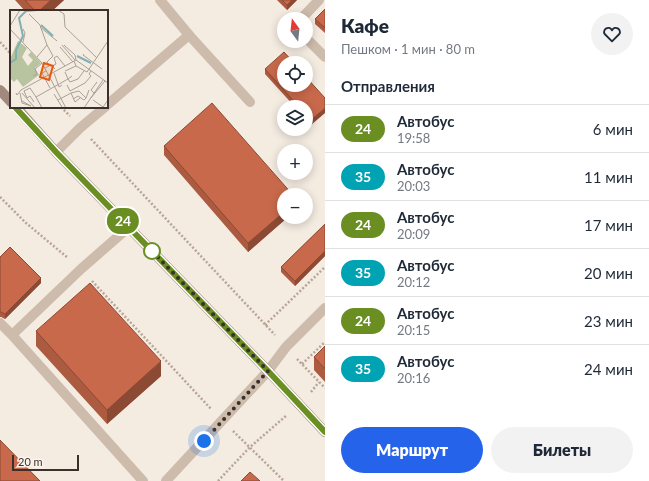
<!DOCTYPE html>
<html lang="ru">
<head>
<meta charset="utf-8">
<style>
  :root { --surface:#fff; --page:#f2f2f3; --text:#1f2937; --muted:#747a83; --line:#e0e1e3; --accent:#2563eb }
  body { margin:0; font-family:Lato,sans-serif; background:var(--page); color:var(--text); height:100vh; display:flex; flex-direction:column; font-size:15px; white-space:nowrap }
  * { box-sizing:border-box; margin:0 }
  p { font-size:13px; color:var(--muted) }
  .icon { flex:none; width:22px; height:22px; fill:none; stroke:currentColor; stroke-width:2; stroke-linecap:round; stroke-linejoin:round }
  .map { position:relative; flex:1; overflow:hidden }
  .details { display:flex; flex-direction:column; background:var(--surface); width:324px }
  .details>* { flex:none }
  .badge { padding:0 8px; border-radius:13px; font-size:14px; line-height:26px }
  .needle { width:26px; rotate:345deg }
  .controls { position:absolute; left:277px; top:12px; display:grid; gap:8px }
  .controls a { display:grid; place-items:center; width:36px; height:36px; border-radius:50%; background:var(--surface); box-shadow:0 2px 10px #0003; font-size:20px }
  .scale { position:absolute; left:12px; bottom:10px; width:67px; box-sizing:border-box; padding-left:4px; border:2px solid #3b302b; border-top:0; font-size:11px; line-height:14px; white-space:nowrap; color:#3b302b; -webkit-text-stroke:3px #fbf5ee; paint-order:stroke }
  .you { position:absolute; width:20px; height:20px; margin:-10px; border:3px solid #fff; border-radius:50%; background:#1a73e8; box-shadow:0 0 0 6px #1a73e833 }
  .map>.badge { position:absolute; translate:-50% -50%; box-shadow:0 0 0 2px #fff }
  h2 { padding:0 16px; font-size:15px; line-height:36px }
  .round { display:grid; place-items:center; flex:none; width:42px; height:42px; border-radius:21px; background:var(--page) }
  .overview { display:flex; align-items:center; justify-content:space-between; height:68px; padding:0 16px }
  h1 { font-size:19px; font-weight:800; line-height:30px }
  .action { display:flex; gap:8px; margin-top:auto; padding:8px 16px }
  .action a { flex:1; height:46px; border-radius:24px; background:var(--accent); color:#fff; font-size:16px; font-weight:800; line-height:46px; text-align:center }
  .action a+a { background:var(--page); color:var(--text) }
  ul { padding:0; list-style:none }
  li { display:flex; align-items:center; gap:12px; height:48px; padding:0 16px; border-top:1px solid var(--line) }
  li div { flex:1 }
  li b { display:block; font-size:15px }
  li em { font-style:normal }
  li .badge { min-width:44px; font-weight:700; text-align:center }
  main { display:flex; flex:1; min-height:0 }
  .map>svg:first-child { display:block }
  .lines { fill:none; stroke-linecap:round; stroke-linejoin:round }
  .path { stroke:#b9a596; stroke-width:2.5; stroke-dasharray:2 2; stroke-linecap:butt }
  .lane { stroke:#cdbbac; stroke-width:10 }
  .street { stroke:#cdbbac; stroke-width:10 }
  .secondary { stroke:#a18a7d; stroke-width:10 }
  .wall { fill:#ac5a40 }
  .shaded-wall { fill:#8c4a34 }
  .building { fill:#c8694b; stroke:#8c4a34 }
  .line-casing { stroke:#fff; stroke-width:9 }
  .line { stroke:#6b8e23; stroke-width:6 }
  .walk { stroke:#3b302b; stroke-width:4; stroke-dasharray:0 7.2 }
  .stop-dot { fill:#fff; stroke:#6b8e23; stroke-width:2 }
  .inset-river { fill:none; stroke:#7fb0b2; stroke-width:2 }
  .inset-road { fill:none; stroke:#aaa098; stroke-width:1 }
  .view { fill:#e8590c; fill-opacity:0.15; stroke:#e8590c; stroke-width:2 }
  .inset-edge { fill:none; stroke:#3b302b; stroke-width:2 }
</style>
</head>
<body>
<main>
<div class="map">
<svg width="325" height="481" viewBox="0 0 325 481">
  <rect width="100%" height="100%" fill="#f4ebe1"/>
  <g class="lines">
    <path class="path" d="M0,42L11,54
      M61,107L70,116
      M91,139L275,335
      M0,197L26,223L68,258
      M92,281L211,409
      M265,325L325,267
      M297,359L325,388
      M302,364L325,342
      M311,392L319,382
      M233,431L284,481
      M218,481L249,448L287,415"/>
    <path class="lane" d="M301,19L319,0
      M189,35L250,102
      M306,38L325,57
      M129,227L81,269L12,335L143,481
      M0,323L12,335"/>
    <path class="street" d="M107,105L189,35L160,0
      M56,152L80,128L105,107
      M166,481L268,371L286,347L325,308"/>
    <path class="secondary" d="M0,90L11,102
      M16,107L56,152L268,371L325,432"/>
  </g>
  <path class="wall" d="M15,0H64L52,11H25Z
    M277,0H297L287,10Z
    M325,9V33L315,24V19Z
    M265,69L325,98L311,125L306,120V107H295L265,74Z
    M164,146L284,217H288L248,252L164,155Z
    M325,224V256L295,286L281,272V267Z
    M0,257L41,283L5,319L1,317H0Z
    M36,331L161,376L107,424L36,346Z
    M325,346V382L314,370V357Z"/>
  <path class="shaded-wall" d="M51,0H64L52,11H39Z
    M292,0H297L287,10V5Z
    M325,108V113L311,125V120Z
    M284,212V217H288L248,252V243Z
    M325,251V256L295,286V281Z
    M41,278V283L5,319V314Z
    M161,361V376L107,424V410Z"/>
  <path class="building" d="M25,0H51L39,11H35Z
    M282,0H292L287,5Z
    M325,9V28L315,19Z
    M284,52L294,63H284V85H306V77L325,98V108L311,120L306,115V107H299L265,69Z
    M212,103L293,195H284V212L248,243L164,146Z
    M325,224V251L295,281L281,267Z
    M10,247L41,278L5,314L1,312H0V257Z
    M90,283L161,361L107,410L36,331Z
    M325,346V369L314,357Z
    M0,440L40,481H0Z
    M250,472L260,481H241Z"/>
  <g class="lines">
    <g class="line-casing">
      <path id="line" d="M15,107L56,152L268,371L325,432"/>
    </g>
    <use href="#line" class="line"/>
    <path class="walk" d="M152,251L150,249L268,371L204,441"/>
  </g>
  <circle class="stop-dot" cx="152" cy="251" r="8"/>
  <g transform="translate(10 10)">
    <rect width="98" height="98" fill="#f4ebe1"/>
    <path d="M8,31L17,38L12,47L18,56L23,50L18,45L21,42L31,53L25,58L29,65L13,77L7,69L4,72L0,68V49Z" fill="#b8c4a0"/>
    <path class="inset-river" d="M31,15L43,26M67,46L81,53M0,53L6,49V40L13,26L9,8L16,1L27,0"/>
    <path class="inset-road" d="M48,0L54,4L55,17L87,48M19,4L30,15L37,35L27,47M0,16L10,0M30,17L47,31M0,19L32,53L56,98M13,19L15,23L13,32M52,35L65,50M54,35L65,45L66,50M50,37L63,52M74,44L73,45L92,59M64,51L66,56L77,62L98,31M35,58L39,56L37,52L43,46L37,35M45,59L42,56L46,54L44,48L47,46L55,56M36,61L32,63L40,78M55,61L66,56M44,63L49,77L52,75M23,66L27,64L25,59L32,53M62,66L58,69L60,72L68,69L74,61M57,75L60,81L75,73L81,66L79,64L81,61M6,83L7,85L11,80L66,50L98,73M10,83L12,93L21,96L12,91M12,83L25,98M61,83L69,81L76,88L79,80M84,83L81,80L87,72M44,84L52,97M63,89L68,86L74,90L76,88M80,89L95,71M48,90L61,83L65,92L70,88M83,90L93,97L98,90M24,92L20,86L17,88L14,81L20,78L26,87M32,98L26,87L58,69L55,62M74,98L93,70"/>
    <path class="view" d="M34,53L43,56L39,70L30,67Z"/>
    <rect width="98" height="98" class="inset-edge"/>
  </g>
</svg>
<div class="controls">
<a><svg class="needle" viewBox="-14 -14 28 28"><path d="M0-13l5 13h-10z" fill="#e53935"/><path d="M0 13l5-13h-10z" fill="#747a83"/></svg></a>
<a><svg class="icon" aria-label="locate" viewBox="0 0 24 24"><circle cx="12" cy="12" r="6"/><path d="M12 2v4M12 18v4M2 12h4M18 12h4"/></svg></a>
<a><svg class="icon" aria-label="layers" viewBox="0 0 24 24"><path d="M12 4l9 5-9 5-9-5zM3 14l9 5 9-5"/></svg></a>
<a>+</a>
<a>−</a>
</div>
<div class="scale">20 m</div>
<div class="you" style="left:204px;top:441px"></div>
<b class="badge" style="left:123px;top:221px;background:#6b8e23;color:#fff">24</b>
</div>
<section class="details">
<div class="overview"><div><h1>Кафе</h1><p>Пешком · 1 мин · 80 m</p></div><a class="round"><svg class="icon" aria-label="heart" viewBox="0 0 24 24"><path d="M12 20l-8-8c-3-5 5-10 8-4 3-6 11-1 8 4z"/></svg></a></div>
<h2>Отправления</h2>
<ul>
<li><span class="badge" style="background:#6b8e23;color:#fff">24</span><div><b>Автобус</b><p>19:58</p></div><em>6 мин</em></li>
<li><span class="badge" style="background:#00a3b4;color:#fff">35</span><div><b>Автобус</b><p>20:03</p></div><em>11 мин</em></li>
<li><span class="badge" style="background:#6b8e23;color:#fff">24</span><div><b>Автобус</b><p>20:09</p></div><em>17 мин</em></li>
<li><span class="badge" style="background:#00a3b4;color:#fff">35</span><div><b>Автобус</b><p>20:12</p></div><em>20 мин</em></li>
<li><span class="badge" style="background:#6b8e23;color:#fff">24</span><div><b>Автобус</b><p>20:15</p></div><em>23 мин</em></li>
<li><span class="badge" style="background:#00a3b4;color:#fff">35</span><div><b>Автобус</b><p>20:16</p></div><em>24 мин</em></li>
</ul>
<div class="action"><a>Маршрут</a><a>Билеты</a></div>
</section>
</main>
</body>
</html>
